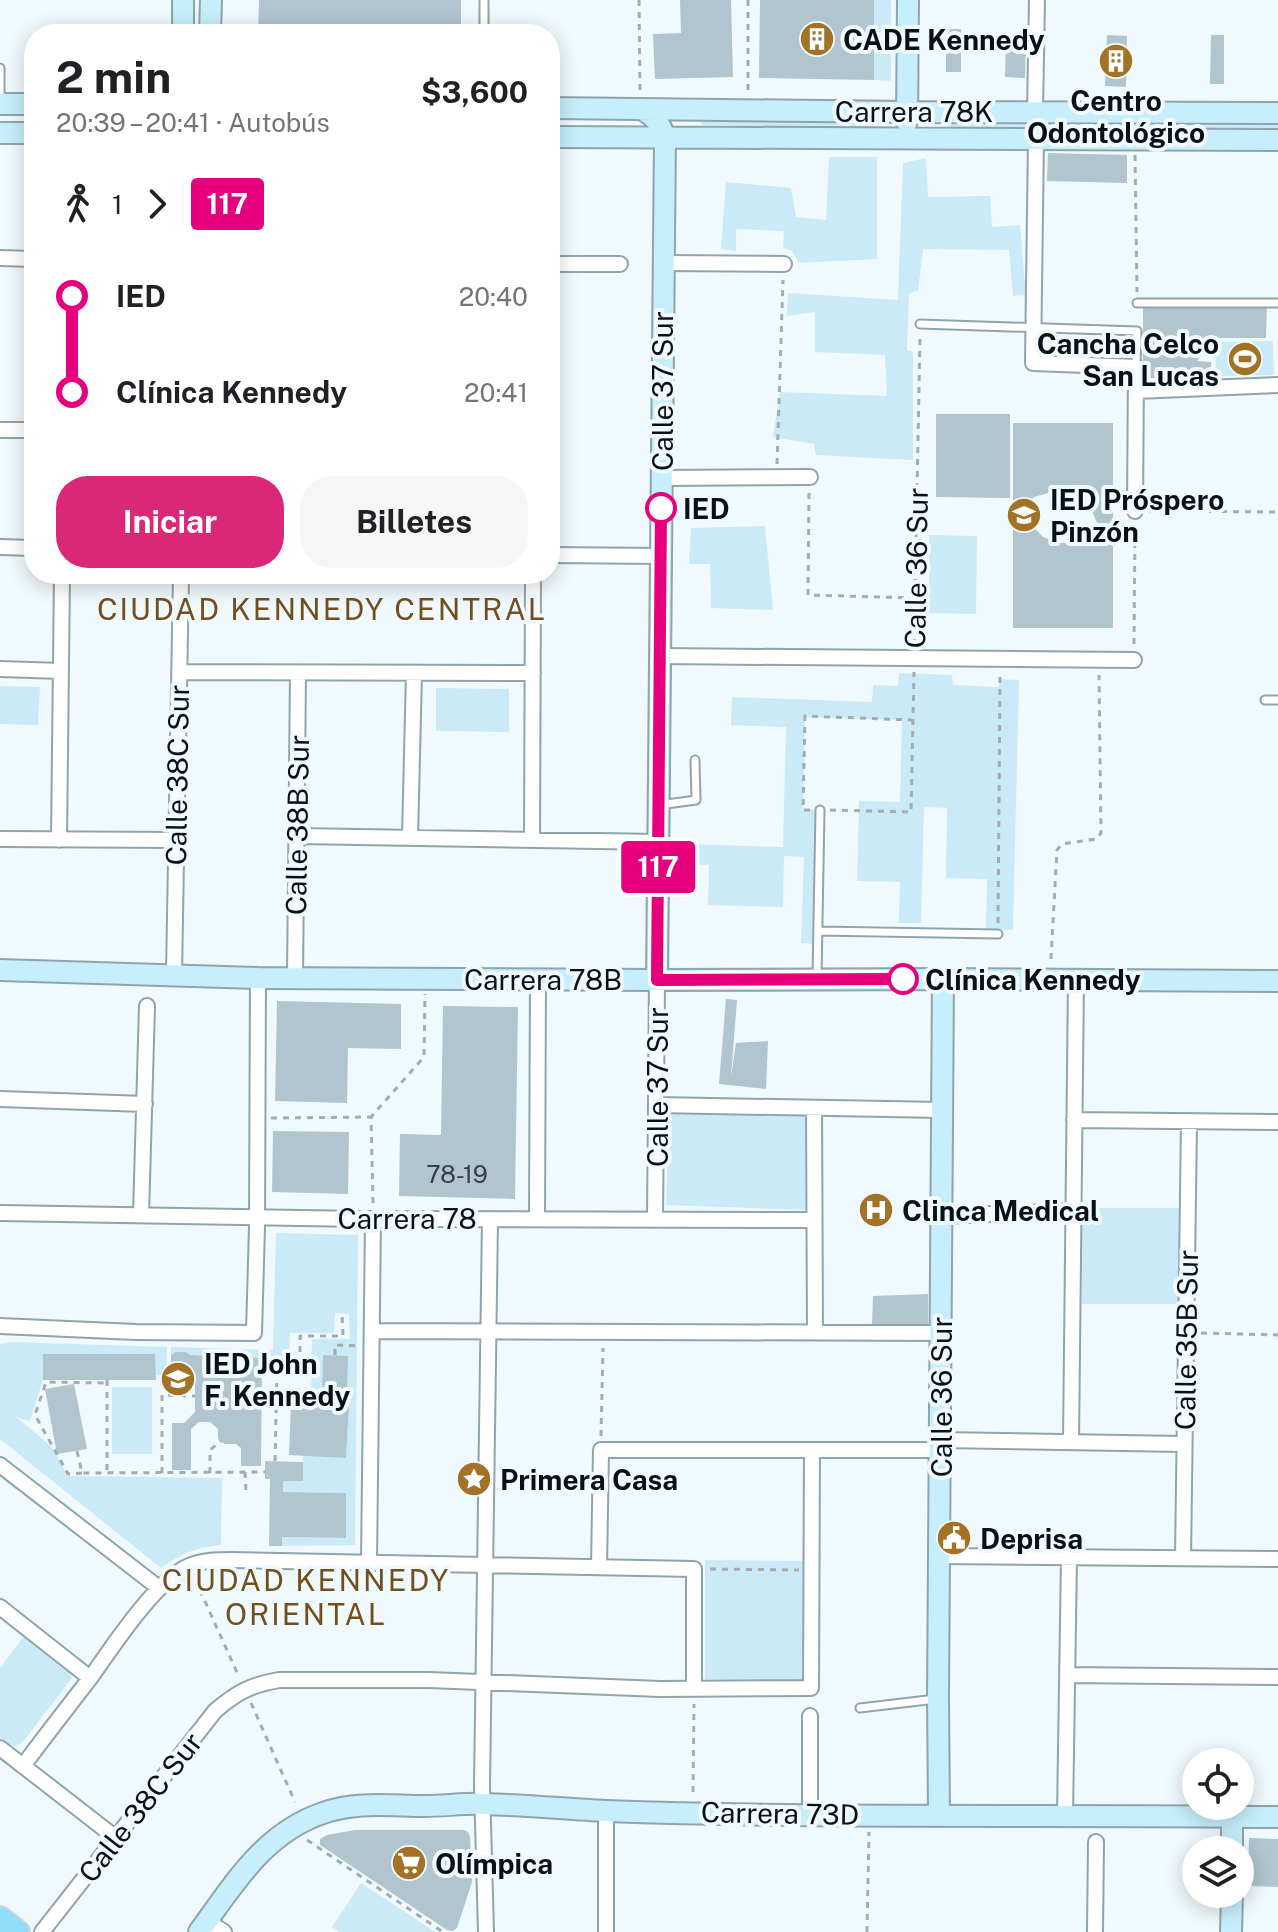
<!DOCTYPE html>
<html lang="es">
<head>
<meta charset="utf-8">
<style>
  :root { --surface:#fff; --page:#f6f6f6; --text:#202124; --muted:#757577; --accent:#db2777 }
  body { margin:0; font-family:"Public Sans",sans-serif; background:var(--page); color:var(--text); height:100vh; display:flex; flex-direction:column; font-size:30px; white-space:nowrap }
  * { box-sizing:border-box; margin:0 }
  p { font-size:26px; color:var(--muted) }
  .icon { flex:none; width:44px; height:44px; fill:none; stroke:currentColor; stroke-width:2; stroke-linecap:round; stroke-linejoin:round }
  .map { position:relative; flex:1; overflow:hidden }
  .sheet { position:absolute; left:24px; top:24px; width:536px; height:560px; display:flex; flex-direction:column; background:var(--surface); border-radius:32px; box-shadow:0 4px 20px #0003 }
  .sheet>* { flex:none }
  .badge { padding:0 16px; border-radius:6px; font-size:28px; line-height:52px }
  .tools { position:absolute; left:1182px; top:1748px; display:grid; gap:16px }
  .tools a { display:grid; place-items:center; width:72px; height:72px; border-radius:50%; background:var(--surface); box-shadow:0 4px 20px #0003; font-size:40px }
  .map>.badge { position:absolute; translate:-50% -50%; box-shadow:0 0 0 4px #fff }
  .legs { display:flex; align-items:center; gap:12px; height:88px; padding:0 32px; font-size:26px }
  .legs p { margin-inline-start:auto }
  .headline { display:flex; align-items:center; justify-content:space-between; height:136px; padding:0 32px }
  h1 { font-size:44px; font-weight:700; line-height:60px }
  .primary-button { display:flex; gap:16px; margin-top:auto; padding:16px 32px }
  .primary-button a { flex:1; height:92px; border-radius:32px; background:var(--accent); color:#fff; font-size:32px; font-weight:700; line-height:92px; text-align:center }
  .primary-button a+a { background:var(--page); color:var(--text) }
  ul { padding:0 32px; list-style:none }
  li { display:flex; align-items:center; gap:28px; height:96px; font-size:30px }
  li i { display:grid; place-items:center; width:12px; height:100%; margin:0 10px; background:currentColor }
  li i::after { content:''; width:20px; height:20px; margin:-10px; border:6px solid; border-radius:50%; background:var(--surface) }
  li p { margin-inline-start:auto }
  li:first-child i { background:linear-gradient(#0000 50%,currentColor 0) }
  li:last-child i { background:linear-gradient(currentColor 50%,#0000 0) }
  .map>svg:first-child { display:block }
  .green { fill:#cbeaf7 }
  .building { fill:#b0c5ce; fill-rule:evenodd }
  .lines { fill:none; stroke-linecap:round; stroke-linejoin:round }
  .lane-casing { stroke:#8fa4ac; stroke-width:11 }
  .street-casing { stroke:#8fa4ac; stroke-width:18 }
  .secondary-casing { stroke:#8fa4ac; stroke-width:24 }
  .primary-casing { stroke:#d3d4d5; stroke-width:26 }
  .path { stroke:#a4acb0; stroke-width:3; stroke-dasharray:6 6; stroke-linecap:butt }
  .lane { stroke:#fff; stroke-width:7 }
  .street { stroke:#fff; stroke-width:14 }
  .secondary { stroke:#c7eefc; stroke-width:20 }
  .primary { stroke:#8fdef8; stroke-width:22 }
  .line-1-casing { stroke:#fff; stroke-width:18 }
  .line-1 { stroke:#e6007e; stroke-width:12 }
  .stop-1-dot { fill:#fff; stroke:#e6007e; stroke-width:4 }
  .labels { text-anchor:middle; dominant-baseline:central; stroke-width:8; stroke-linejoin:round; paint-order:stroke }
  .number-label { font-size:24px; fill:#333e42 }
  .poi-label { font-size:28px; font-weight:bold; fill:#091114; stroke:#f0f9fd; text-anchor:start }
  .street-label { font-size:28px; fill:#091114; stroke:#f0f9fd }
  .stop-label { font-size:28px; font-weight:bold; fill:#091114; stroke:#f0f9fd; text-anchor:start }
  .neighbourhood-label { font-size:30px; letter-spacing:2px; fill:#72501d; stroke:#f0f9fd }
</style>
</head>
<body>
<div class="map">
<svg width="1278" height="1932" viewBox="0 0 1278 1932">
  <rect width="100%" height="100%" fill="#f0f9fd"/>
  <path class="green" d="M874,0H891V81L874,80Z
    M702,114L874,117V128L701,125Z
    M947,118L1278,120V131L947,129Z
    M829,157H877V259L799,263L792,251L783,248L784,231L736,229V251L721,249L726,182L791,188L796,217L826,220Z
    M926,158L928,197L990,196L992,227L1020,225L1026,295L1013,296L1009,250L923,249L918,291L909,293L907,350L913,352V460L816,455L814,444L773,437L780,392L887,396L885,355L815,352V312L787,316L788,293L898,300L903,163Z
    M1273,341L1274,375L1216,376L1215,342Z
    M765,526L773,610L711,608L710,564H689L691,528Z
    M929,535L977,536L976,614L929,613Z
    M899,673L952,675L953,685L999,687L1000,679L1019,680L1013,930L986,929L987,879L946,878L947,808L924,807L921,923H899L900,882L857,881L859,801L900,802L902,720L805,717L803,809L820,810L816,944L801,943L804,857L784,856L783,907L708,905L709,865L686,864L687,844L783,847L786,727L731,725L732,697L872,702L873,685L898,686Z
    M0,686L40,687L38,725L0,724Z
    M436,688L509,689V732L436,731Z
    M669,1112L808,1116L806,1210L666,1205Z
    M1082,1208H1179L1178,1304H1082Z
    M276,1233L358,1235L355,1545L282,1546V1537L346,1538V1493L283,1492V1481H303V1455L346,1457L349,1407L311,1405L312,1339H350L349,1314L335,1313L334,1333H290L289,1359L241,1358L239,1355C222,1353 207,1356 190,1355L186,1352H175L171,1355V1347L273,1350Z
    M12,1342L167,1347L166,1376L155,1375V1354H43V1380L30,1421L16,1417L51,1446L68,1476L222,1478L221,1545C193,1548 184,1553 161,1568L0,1439V1344Z
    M112,1387H152V1454H112Z
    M705,1560L805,1561L804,1680L705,1679Z
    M24,1636L69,1672L72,1678L22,1743L14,1747L0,1737V1668Z
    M361,1883L435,1932H339L332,1927Z"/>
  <path class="building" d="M259,0H461V34H258Z
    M680,0H731L733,77L655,79L653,34L681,33Z
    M760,0H874V80L759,78Z
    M946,29H961V72H946Z
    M1107,35L1127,36L1126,87L1105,86Z
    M1211,35H1224V84H1210Z
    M1006,39L1026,40L1025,78L1005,77Z
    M1048,153L1127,155V183L1047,181Z
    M1143,304L1267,305L1266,338H1213L1197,361L1211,362V378H1143Z
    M936,414H1010V498L936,497Z
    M1013,423H1113V628H1013ZM1052,492L1071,493L1085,502L1092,511L1097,523L1096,528L1090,538L1072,543H1060L1043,537L1035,529L1028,518L1026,507L1034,497Z
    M726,999L737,1000L731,1077L736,1043L768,1041L766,1089L719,1084Z
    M277,1001L401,1004V1049L348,1048L347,1103L275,1101Z
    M443,1006L518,1007L515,1199L399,1196L400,1134L441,1135Z
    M273,1131L349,1132L348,1194L272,1192Z
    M928,1294V1325H872L873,1296Z
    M175,1352H186L190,1355L215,1356L219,1353L239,1355L241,1358H262L261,1466H241V1448L236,1444H225L218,1439V1429L210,1422H199L191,1429V1470H172V1423H184L195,1412V1380L187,1371H174L171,1367V1355Z
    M43,1354H155L156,1380H43Z
    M323,1355L348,1356L347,1397H322Z
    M74,1384L87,1449L57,1454L45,1389Z
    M291,1404L349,1407L346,1458L289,1455Z
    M265,1461L303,1462V1481H283V1492L346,1493V1538L282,1537V1546H269L270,1479H265Z
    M355,1830H464L468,1832L470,1837L472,1882L457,1928L453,1931L447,1930L320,1845V1839L327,1835Z
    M1249,1838L1278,1839V1887L1248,1886Z"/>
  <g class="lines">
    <g class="lane-casing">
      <path id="lane" d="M484,0V34
        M0,68V102
        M1137,303H1278
        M920,324L1137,331L1136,367
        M1265,700H1278
        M659,805L696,800L695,760
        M818,931L998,934
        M817,977L820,810
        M860,1708L936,1699"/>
    </g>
    <g class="street-casing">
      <path id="street" d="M1035,112L1037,0
        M1036,138L1033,363L1136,367L1135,511
        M0,258L34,259
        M664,263L784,264
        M550,264H620
        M1136,391L1278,385
        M0,430H34
        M662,478L810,477
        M0,547L34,548
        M550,555L661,556
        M660,656L1134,660
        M0,669L61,671
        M179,672L533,673
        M297,836L658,842
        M410,838L414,673
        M0,839L176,840
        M59,840L62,574
        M532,840L533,574
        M174,975L181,574
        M295,978L298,673
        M0,1099L145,1104
        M656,1105L942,1110
        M814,1108L815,1332
        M1074,1120L1278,1122
        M0,1213L363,1219L814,1220
        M141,1215L147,1006
        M942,1216L1073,1211
        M537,1219L538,978
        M655,1220L657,980
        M0,1326L136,1332L254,1333L257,1227L258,978
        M372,1331L941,1333
        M941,1440L1184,1444
        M1071,1442L1076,979
        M0,1465L159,1588
        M940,1556L1278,1559
        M1183,1558L1189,1121
        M369,1563L373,1219
        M599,1567L601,1450H941
        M0,1607L90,1678
        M1067,1675L1278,1677
        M0,1748L116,1838
        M23,1766C45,1736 68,1707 91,1677C113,1646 155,1581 189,1566C203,1560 218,1560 232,1560L694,1569V1689
        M810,1814V1716
        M1065,1815L1069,1557
        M207,1921L224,1932
        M42,1932L215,1711C237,1692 251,1685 279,1680H429L660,1689L811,1688L812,1450
        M486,1932L482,1786L490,1219
        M606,1932V1811
        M1095,1932L1096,1842"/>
    </g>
    <g class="secondary-casing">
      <path id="secondary" d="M183,34V0
        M210,34L211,0
        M0,104H34
        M550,108L907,112L1278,113
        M641,109C654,115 661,124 665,138L657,980
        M907,122L908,0
        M0,133H34
        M550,137L1278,140
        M0,970L258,978L657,980L943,979L1278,981
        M939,1815L938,1698L943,979
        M1232,1850V1817
        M199,1932C234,1884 264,1833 323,1813C356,1801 391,1806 425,1806C445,1806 465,1803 485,1804C526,1805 566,1809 606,1811C830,1819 1054,1814 1278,1817
        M1231,1932L1232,1894"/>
    </g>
    <g class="primary-casing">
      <path id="primary" d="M0,1918L18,1932"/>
    </g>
    <path class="path" d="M639,0L640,92
      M748,0V92
      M1135,155L1137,292
      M777,464L783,280
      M809,493L808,595L915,598
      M1149,511L1278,512
      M1134,644L1135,524
      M914,645L920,336
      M810,810H803L805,716L912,720
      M830,810L911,812L914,672
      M998,923L1000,675
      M1051,959L1057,850L1062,844L1096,839L1101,833L1099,675
      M271,1118L371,1117
      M373,1203L371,1117L424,1057L425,994
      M1201,1333L1278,1335
      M335,1355V1345L358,1346
      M107,1380V1473
      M601,1436L603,1348
      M77,1451L82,1473L265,1472
      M275,1461L277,1371H300V1336H343L342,1313
      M245,1472L246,1492
      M82,1473L68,1474L35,1415L46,1382L107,1383
      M162,1473V1395L195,1396
      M210,1473V1450L221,1441
      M710,1569L799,1570
      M195,1579L239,1677
      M251,1703L295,1802
      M693,1792L694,1704
      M307,1840L443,1932
      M867,1932L869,1832"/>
    <use href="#lane" class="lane"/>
    <use href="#street" class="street"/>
    <use href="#secondary" class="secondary"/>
    <use href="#primary" class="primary"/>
  </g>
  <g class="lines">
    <g class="line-1-casing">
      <path id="line-1" d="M661,508L657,980L903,979"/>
    </g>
    <use href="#line-1" class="line-1"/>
  </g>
  <defs>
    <g id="building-disc" transform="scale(1.8)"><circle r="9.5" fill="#a27226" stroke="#f0f9fd"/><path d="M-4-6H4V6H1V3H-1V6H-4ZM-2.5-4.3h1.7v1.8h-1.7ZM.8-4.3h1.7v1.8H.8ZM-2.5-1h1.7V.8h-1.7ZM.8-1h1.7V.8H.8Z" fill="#fff"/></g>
    <g id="stadium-disc" transform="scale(1.8)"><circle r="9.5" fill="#a27226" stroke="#f0f9fd"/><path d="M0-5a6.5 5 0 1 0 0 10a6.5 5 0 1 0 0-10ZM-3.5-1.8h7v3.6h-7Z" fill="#fff"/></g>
    <g id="school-disc" transform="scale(1.8)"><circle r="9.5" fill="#a27226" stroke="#f0f9fd"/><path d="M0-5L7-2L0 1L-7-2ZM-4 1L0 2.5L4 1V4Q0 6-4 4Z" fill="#fff"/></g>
    <g id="hospital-disc" transform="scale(1.8)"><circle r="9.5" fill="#a27226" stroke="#f0f9fd"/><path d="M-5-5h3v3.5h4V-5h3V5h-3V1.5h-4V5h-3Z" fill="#fff"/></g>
    <g id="sight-disc" transform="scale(1.8)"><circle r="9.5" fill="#a27226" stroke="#f0f9fd"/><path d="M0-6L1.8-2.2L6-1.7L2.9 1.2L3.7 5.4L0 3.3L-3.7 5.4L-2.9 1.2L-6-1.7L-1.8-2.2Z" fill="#fff"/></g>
    <g id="civic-disc" transform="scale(1.8)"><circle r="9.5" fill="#a27226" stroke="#f0f9fd"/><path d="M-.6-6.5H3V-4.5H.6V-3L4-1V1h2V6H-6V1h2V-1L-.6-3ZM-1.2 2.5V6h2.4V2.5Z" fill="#fff"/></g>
    <g id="supermarket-disc" transform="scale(1.8)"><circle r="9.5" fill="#a27226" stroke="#f0f9fd"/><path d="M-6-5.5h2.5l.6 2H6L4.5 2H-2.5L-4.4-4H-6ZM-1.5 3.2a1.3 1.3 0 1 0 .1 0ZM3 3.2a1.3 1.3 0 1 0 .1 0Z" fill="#fff"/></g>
  </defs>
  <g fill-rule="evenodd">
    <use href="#building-disc" x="817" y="39"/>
    <use href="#building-disc" x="1116" y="61"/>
    <use href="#stadium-disc" x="1245" y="359"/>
    <use href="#school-disc" x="1024" y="515"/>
    <use href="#hospital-disc" x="876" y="1210"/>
    <use href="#school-disc" x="178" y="1379"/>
    <use href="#sight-disc" x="474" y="1479"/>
    <use href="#civic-disc" x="954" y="1538"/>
    <use href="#supermarket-disc" x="409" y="1863"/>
  </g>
  <g class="stop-1-dot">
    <circle cx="661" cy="508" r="14"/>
    <circle cx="903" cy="979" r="14"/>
  </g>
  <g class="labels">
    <g class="number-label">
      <text x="457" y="1174">78-19</text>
    </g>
    <g class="poi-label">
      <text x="843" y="39">CADE Kennedy</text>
      <text x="1116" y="100" text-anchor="middle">Centro<tspan x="1116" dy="32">Odontológico</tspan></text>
      <text x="1219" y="343" text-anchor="end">Cancha Celco<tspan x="1219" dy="32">San Lucas</tspan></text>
      <text x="1050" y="499">IED Próspero<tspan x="1050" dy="32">Pinzón</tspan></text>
      <text x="902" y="1210">Clinca Medical</text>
      <text x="204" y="1363">IED John<tspan x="204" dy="32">F. Kennedy</tspan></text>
      <text x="500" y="1479">Primera Casa</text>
      <text x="980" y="1538">Deprisa</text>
      <text x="435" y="1863">Olímpica</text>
    </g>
    <g class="street-label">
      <text x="914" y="111">Carrera 78K</text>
      <text transform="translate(662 391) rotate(-90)">Calle 37 Sur</text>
      <text transform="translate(916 568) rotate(-89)">Calle 36 Sur</text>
      <text transform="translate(177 775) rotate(-89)">Calle 38C Sur</text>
      <text transform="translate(297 825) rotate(-89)">Calle 38B Sur</text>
      <text x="543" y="979">Carrera 78B</text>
      <text transform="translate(657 1087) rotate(-90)">Calle 37 Sur</text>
      <text x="407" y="1218">Carrera 78</text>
      <text transform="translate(1186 1340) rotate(-89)">Calle 35B Sur</text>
      <text transform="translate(941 1397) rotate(-90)">Calle 36 Sur</text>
      <text transform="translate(140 1807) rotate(-52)">Calle 38C Sur</text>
      <text transform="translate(780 1813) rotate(1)">Carrera 73D</text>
    </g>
    <g class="stop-label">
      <text x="683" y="508">IED</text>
      <text x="925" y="979">Clínica Kennedy</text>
    </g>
    <g class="neighbourhood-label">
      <text x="322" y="609">CIUDAD KENNEDY CENTRAL</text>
      <text x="306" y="1580">CIUDAD KENNEDY<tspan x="306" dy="34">ORIENTAL</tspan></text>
    </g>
  </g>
</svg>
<div class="tools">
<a><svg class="icon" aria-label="locate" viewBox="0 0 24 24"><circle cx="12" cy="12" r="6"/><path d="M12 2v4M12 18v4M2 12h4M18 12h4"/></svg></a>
<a><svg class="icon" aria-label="layers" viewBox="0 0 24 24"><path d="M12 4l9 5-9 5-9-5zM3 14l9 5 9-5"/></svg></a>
</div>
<b class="badge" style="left:658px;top:867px;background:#e6007e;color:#fff">117</b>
<section class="sheet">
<div class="headline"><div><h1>2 min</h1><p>20:39 – 20:41 · Autobús</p></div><b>$3,600</b></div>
<div class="legs"><svg class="icon" aria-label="walk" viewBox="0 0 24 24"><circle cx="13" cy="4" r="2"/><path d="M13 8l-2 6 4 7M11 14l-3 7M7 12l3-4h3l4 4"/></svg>1<svg class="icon" aria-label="forward" viewBox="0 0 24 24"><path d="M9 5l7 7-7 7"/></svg><b class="badge" style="background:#e6007e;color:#fff">117</b></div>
<ul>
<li><i style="color:#e6007e"></i><b>IED</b><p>20:40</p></li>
<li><i style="color:#e6007e"></i><b>Clínica Kennedy</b><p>20:41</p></li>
</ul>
<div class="primary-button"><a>Iniciar</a><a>Billetes</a></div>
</section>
</div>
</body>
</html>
